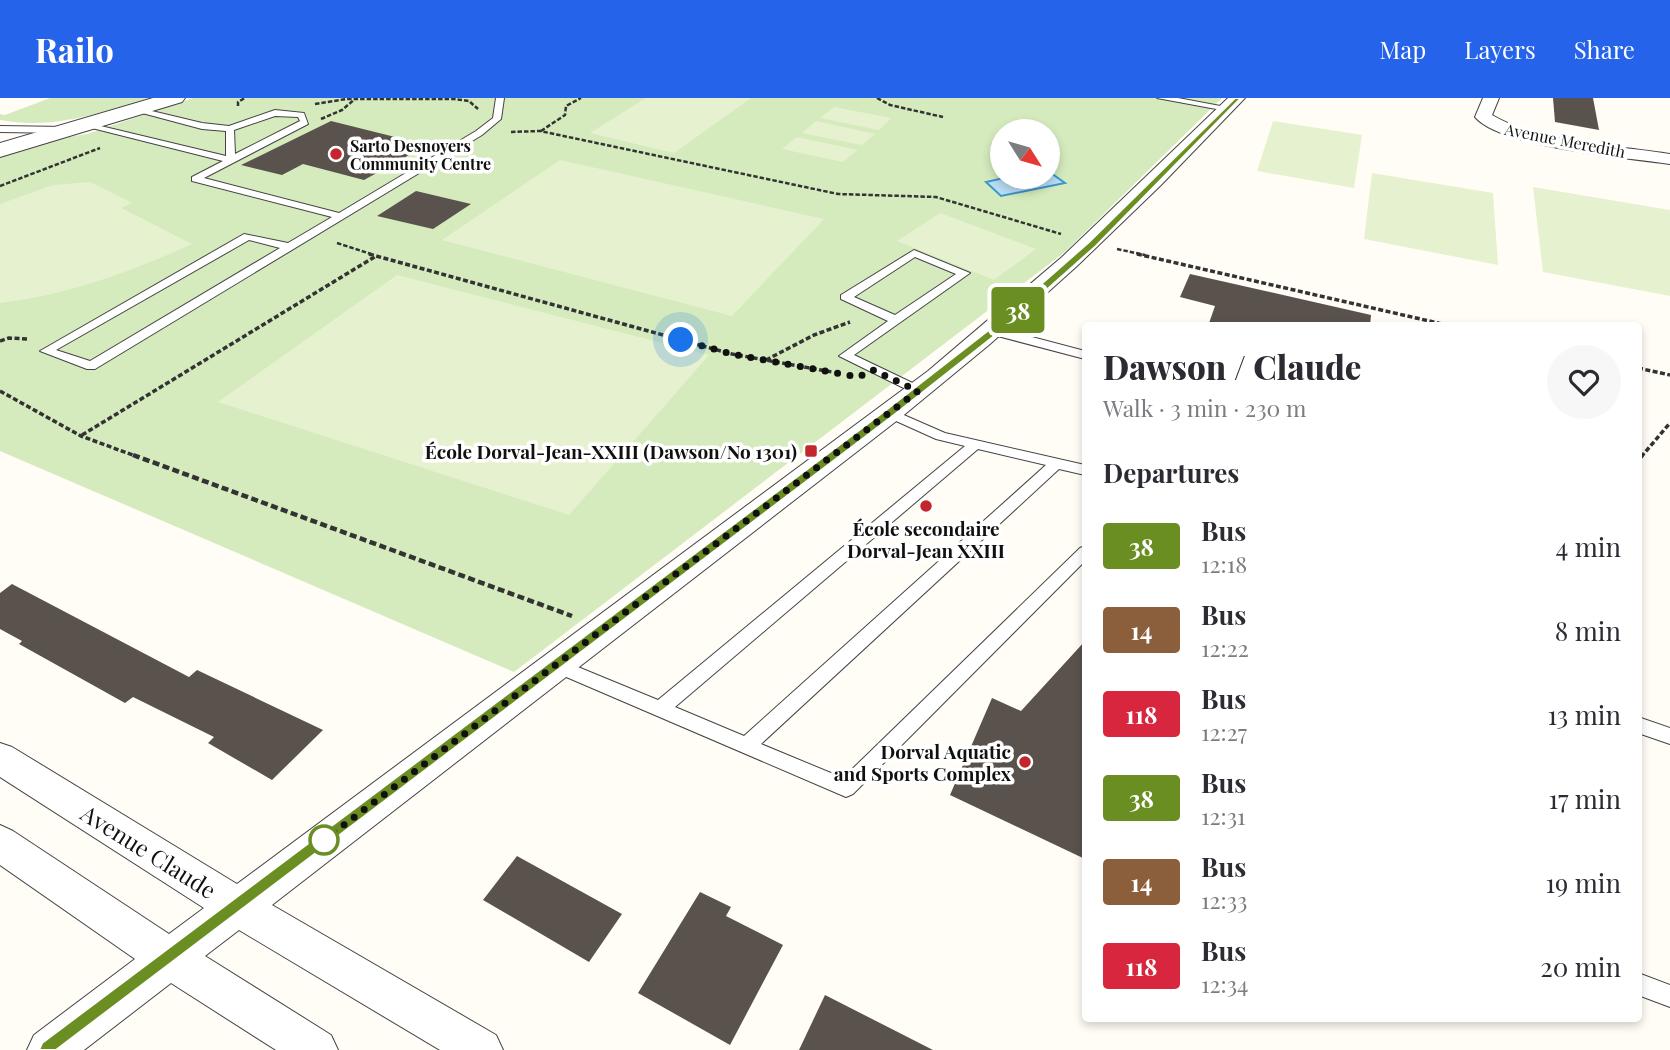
<!DOCTYPE html>
<html lang="en">
<head>
<meta charset="utf-8">
<style>
  :root { --surface:#fff; --page:#f7f7f7; --text:#2b2b33; --muted:#7c7c81; --accent:#2563eb }
  body { margin:0; font-family:"Playfair Display",serif; background:var(--page); color:var(--text); height:100vh; display:flex; flex-direction:column; font-size:26px; white-space:nowrap }
  * { box-sizing:border-box; margin:0 }
  p { font-size:23px; color:var(--muted) }
  .icon { flex:none; width:38px; height:38px; fill:none; stroke:currentColor; stroke-width:2; stroke-linecap:round; stroke-linejoin:round }
  .map { position:relative; flex:1; overflow:hidden }
  .details { position:absolute; left:1082px; top:224px; width:560px; height:700px; display:flex; flex-direction:column; background:var(--surface); border-radius:7px; box-shadow:0 4px 10px #0003 }
  .details>* { flex:none }
  .badge { padding:0 14px; border-radius:5px; font-size:24px; line-height:46px }
  .needle { width:46px; rotate:127deg }
  .buttons { position:absolute; left:990px; top:21px; display:grid; gap:14px }
  .buttons a { display:grid; place-items:center; width:70px; height:70px; border-radius:50%; background:var(--surface); box-shadow:0 4px 10px #0003; font-size:35px }
  .you { position:absolute; width:35px; height:35px; margin:-18px; border:5px solid #fff; border-radius:50%; background:#1a73e8; box-shadow:0 0 0 10px #1a73e833 }
  .map>.badge { position:absolute; translate:-50% -50%; box-shadow:0 0 0 4px #fff }
  h2 { padding:0 21px; font-size:26px; line-height:63px }
  .round { display:grid; place-items:center; flex:none; width:74px; height:74px; border-radius:37px; background:var(--page) }
  .head { display:flex; align-items:center; justify-content:space-between; height:119px; padding:0 21px }
  h1 { font-size:33px; font-weight:800; line-height:52px }
  ul { padding:0; list-style:none }
  li { display:flex; align-items:center; gap:21px; height:84px; padding:0 21px }
  li div { flex:1 }
  li b { display:block; font-size:26px }
  li em { font-style:normal }
  li .badge { min-width:77px; font-weight:700; text-align:center }
  header { display:flex; align-items:center; gap:42px; box-sizing:border-box; height:98px; padding:0 35px; background:var(--accent); color:#fff }
  header strong { font-size:33px }
  nav { display:flex; gap:38px; margin-inline-start:auto; font-size:24px }
  .map>svg:first-child { display:block }
  .green { fill:#d5ebbd; fill-rule:evenodd }
  .pitch { fill:#e6f2cf }
  .water { fill:#b9e0f7; stroke:#3f96cf; stroke-width:2 }
  .building { fill:#5a524d }
  .lines { fill:none; stroke-linecap:round; stroke-linejoin:round }
  .service-casing { stroke:#444; stroke-width:2 }
  .minor-casing { stroke:#444; stroke-width:2 }
  .tertiary-casing { stroke:#444; stroke-width:2 }
  .path-far2 { stroke:#333; stroke-width:2.5; stroke-dasharray:4.5 2; stroke-linecap:butt }
  .path-far1 { stroke:#333; stroke-width:3.5; stroke-dasharray:5 2.5; stroke-linecap:butt }
  .path { stroke:#333; stroke-width:4.5; stroke-dasharray:7 3.5; stroke-linecap:butt }
  .service { fill:#fff; fill-rule:evenodd }
  .minor { fill:#fff; fill-rule:evenodd }
  .tertiary { fill:#fff; fill-rule:evenodd }
  .line { fill:#6b8e23; stroke:#fff; stroke-width:2 }
  .walk { stroke:#111; stroke-width:7; stroke-dasharray:0 12.6 }
  .poi-dot { fill:#c4262e; stroke:#fff; stroke-width:2.5 }
  .stop-dot { fill:#fff; stroke:#6b8e23; stroke-width:3.5 }
  .labels { text-anchor:middle; dominant-baseline:central; stroke-width:7; stroke-linejoin:round; paint-order:stroke }
  .far-street-label { font-size:16px; fill:#111; stroke:#fff }
  .far-poi-label { font-size:16px; font-weight:bold; fill:#111; stroke:#fff; text-anchor:start }
  .poi-label { font-size:19px; font-weight:bold; fill:#111; stroke:#fff; text-anchor:end }
  .near-street-label { font-size:23px; fill:#111; stroke:#fff }
</style>
</head>
<body>
<header>
<strong>Railo</strong>
<nav><a>Map</a><a>Layers</a><a>Share</a></nav>
</header>
<div class="map">
<svg width="1670" height="952" viewBox="0 0 1670 952">
  <rect width="100%" height="100%" fill="#fffdf5"/>
  <path class="green" d="M50,0H150C100,15 53,32 0,22V16L5,17Z
    M193,0H1222L1066,153L514,574L0,353V59L62,40L87,36ZM1003,33H1048V79H1003Z"/>
  <path class="pitch" d="M646,0H751L674,55L590,35Z
    M834,9L891,20L879,32L820,20Z
    M816,23L875,36L862,47L802,35Z
    M1273,23L1362,37L1354,90L1257,73Z
    M797,39L857,52L843,64L782,51Z
    M560,62L824,121L732,218L442,142Z
    M1372,75L1493,95L1498,167L1364,141Z
    M90,84L132,105L121,110L192,146C131,174 67,197 0,205V106L53,87Z
    M1533,89L1670,112V198L1543,174Z
    M940,115L1036,151L994,182L897,143Z
    M397,177L709,257L569,417L218,304Z"/>
  <path class="water" d="M1048,73L1065,85L1001,98L986,84L1008,79H1048Z"/>
  <path class="building" d="M1553,0H1593L1599,32L1555,24Z
    M331,23L427,47L364,82L303,66L282,77L241,67Z
    M416,93L471,106L433,131L377,118Z
    M1190,176L1371,217L1370,228H1208L1215,208L1180,199Z
    M12,486L189,579L197,572L323,632L272,682L208,645L214,639L133,599L125,605L19,546L22,543L0,531V495Z
    M1085,543V761L950,697L992,600L1021,613Z
    M517,758L622,816L589,864L483,802Z
    M700,794L731,809L726,818L783,847L730,947L638,895Z
    M825,897L933,952H799Z"/>
  <g class="lines">
    <g class="service-casing">
      <path id="service" d="M496,0H504L501,21L482,37L95,271H87L40,253L244,136L288,145L332,119L192,83V79L223,63L84,28V24L226,58V33L202,31L131,12L135,9L202,25L229,28L275,12L304,15L308,26L204,80L339,115L476,33L493,20ZM275,18L298,19L300,23L235,56L234,32ZM249,142L280,150L90,263L56,252Z
        M1157,0H1178L1231,10L1227,13Z
        M0,28L65,29L69,32L65,35L0,34Z
        M914,152L970,175L854,257L923,290L924,293L918,297L839,258L888,223L841,201V197ZM915,159L956,176L895,217L854,199Z
        M994,229L1085,253V261L990,236V230Z
        M890,311L945,335L1085,367V377L1059,371L761,646L843,680L1080,450L1085,448V463L853,696L846,699L839,696L550,572L547,567L550,562L556,560L658,602L965,348L936,341L885,318L883,315ZM978,351L1046,367L744,638L675,609Z
        M1638,619L1670,630V646L1638,635Z
        M1638,875L1670,887V909L1638,897Z"/>
    </g>
    <g class="minor-casing">
      <path id="minor" d="M1228,0H1245L1161,87L1077,168L990,246L899,321L272,807L496,937L503,952H440L239,832L205,858L331,937L338,952H276L171,885L84,952H27L34,937L135,861L0,767V727L13,733L169,836L204,810L0,679V645L12,649L237,786L928,273L1062,159Z
        M1483,0H1499L1492,17C1541,46 1615,47 1670,56V66C1628,60 1500,49 1475,19Z"/>
    </g>
    <g class="tertiary-casing">
      <path id="tertiary" d="M153,0H185L182,4L0,59V45Z"/>
    </g>
    <path class="path-far2" d="M877,0L890,7L943,19
      M315,6L346,1H454L469,3L478,11
      M238,8V4L245,0
      M321,21L342,12L355,1
      M541,33L565,17L566,8L581,0
      M511,34L540,33L838,96L936,99L1061,136
      M0,88L100,50
      M337,145L374,157
      M1117,151L1145,157"/>
    <path class="path-far1" d="M369,156L732,256L832,274
      M1137,156L1451,228
      M0,243L9,240L28,241
      M766,262L814,237L850,224
      M1638,270L1670,277
      M0,293L81,338L138,359
      M82,337L376,158
      M1641,359L1670,325"/>
    <path class="path" d="M133,357L572,518
      M1638,362L1642,357"/>
    <use href="#service" class="service"/>
    <use href="#minor" class="minor"/>
    <use href="#tertiary" class="tertiary"/>
  </g>
  <path class="line" d="M1235,0H1241L1096,148L998,235L894,317L56,952H39L42,945L886,312L990,231L1089,144Z"/>
  <g class="lines">
    <path class="walk" d="M324,742L918,293L873,272L858,279L732,256L681,242"/>
  </g>
  <g class="poi-dot">
    <circle cx="336" cy="56" r="7"/>
    <rect x="804" y="346" width="14" height="14" rx="3.5"/>
    <circle cx="926" cy="408" r="7"/>
    <circle cx="1025" cy="664" r="7"/>
  </g>
  <circle class="stop-dot" cx="324" cy="742" r="14"/>
  <g class="labels">
    <g class="far-street-label">
      <text transform="translate(1565 42) rotate(11)">Avenue Meredith</text>
    </g>
    <g class="far-poi-label">
      <text x="350" y="47">Sarto Desnoyers<tspan x="350" dy="18">Community Centre</tspan></text>
    </g>
    <g class="poi-label">
      <text x="797" y="353">École Dorval-Jean-XXIII (Dawson/No 1301)</text>
      <text x="926" y="430" text-anchor="middle">École secondaire<tspan x="926" dy="22">Dorval-Jean XXIII</tspan></text>
      <text x="1011" y="653">Dorval Aquatic<tspan x="1011" dy="22">and Sports Complex</tspan></text>
    </g>
    <g class="near-street-label">
      <text transform="translate(149 753) rotate(32)">Avenue Claude</text>
    </g>
  </g>
</svg>
<div class="buttons">
<a><svg class="needle" viewBox="-14 -14 28 28"><path d="M0-13l5 13h-10z" fill="#e53935"/><path d="M0 13l5-13h-10z" fill="#7c7c81"/></svg></a>
</div>
<div class="you" style="left:681px;top:242px"></div>
<b class="badge" style="left:1018px;top:212px;background:#6b8e23;color:#fff">38</b>
<section class="details">
<div class="head"><div><h1>Dawson / Claude</h1><p>Walk · 3 min · 230 m</p></div><a class="round"><svg class="icon" aria-label="heart" viewBox="0 0 24 24"><path d="M12 20l-8-8c-3-5 5-10 8-4 3-6 11-1 8 4z"/></svg></a></div>
<h2>Departures</h2>
<ul>
<li><span class="badge" style="background:#6b8e23;color:#fff">38</span><div><b>Bus</b><p>12:18</p></div><em>4 min</em></li>
<li><span class="badge" style="background:#8b5e3c;color:#fff">14</span><div><b>Bus</b><p>12:22</p></div><em>8 min</em></li>
<li><span class="badge" style="background:#d7263d;color:#fff">118</span><div><b>Bus</b><p>12:27</p></div><em>13 min</em></li>
<li><span class="badge" style="background:#6b8e23;color:#fff">38</span><div><b>Bus</b><p>12:31</p></div><em>17 min</em></li>
<li><span class="badge" style="background:#8b5e3c;color:#fff">14</span><div><b>Bus</b><p>12:33</p></div><em>19 min</em></li>
<li><span class="badge" style="background:#d7263d;color:#fff">118</span><div><b>Bus</b><p>12:34</p></div><em>20 min</em></li>
</ul>
</section>
</div>
</body>
</html>
